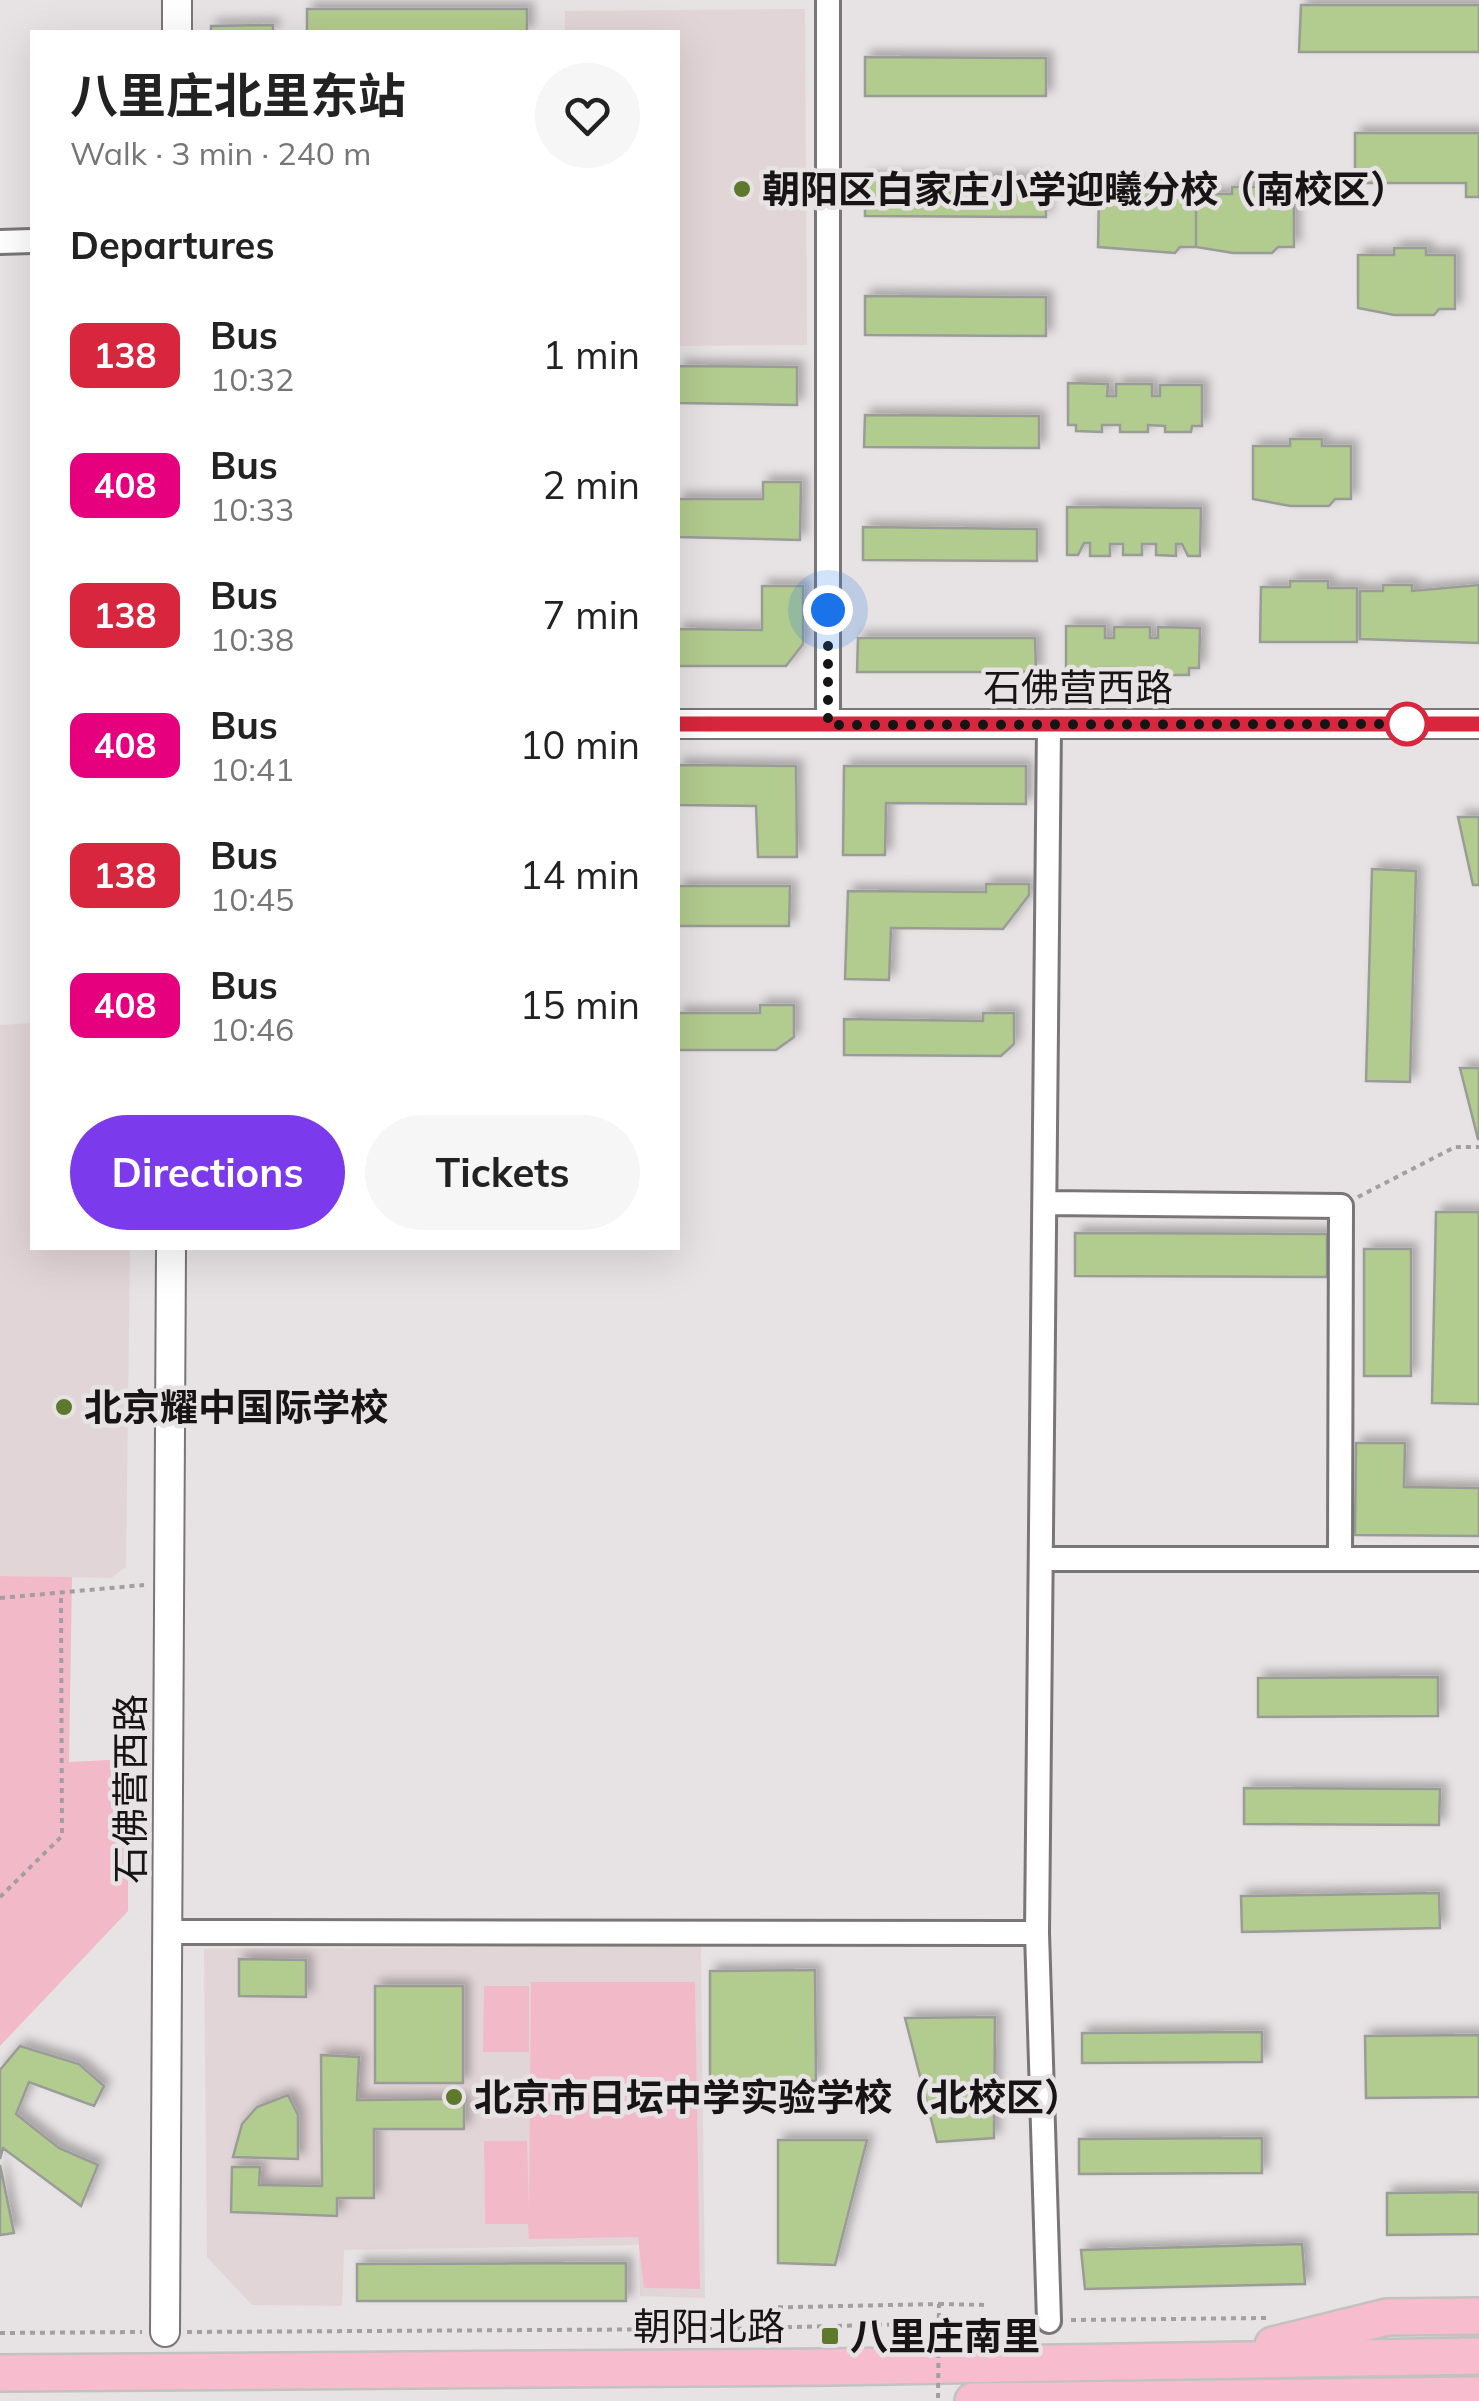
<!DOCTYPE html>
<html lang="en">
<head>
<meta charset="utf-8">
<style>
  :root { --surface:#fff; --page:#f6f6f6; --text:#222; --muted:#767676; --accent:#7c3aed }
  body { margin:0; font-family:Mulish,"Noto Sans SC",sans-serif; background:var(--page); color:var(--text); height:100vh; display:flex; flex-direction:column; font-size:38px; white-space:nowrap }
  * { box-sizing:border-box; margin:0 }
  p { font-size:32px; color:var(--muted) }
  .icon { flex:none; width:55px; height:55px; fill:none; stroke:currentColor; stroke-width:2; stroke-linecap:round; stroke-linejoin:round }
  .map { position:relative; flex:1; overflow:hidden }
  .panel { position:absolute; left:30px; top:30px; width:650px; height:1220px; display:flex; flex-direction:column; background:var(--surface); border-radius:0px; box-shadow:0 10px 40px #0002 }
  .panel>* { flex:none }
  .badge { padding:0 20px; border-radius:15px; font-size:35px; line-height:65px }
  .you { position:absolute; width:50px; height:50px; margin:-25px; border:8px solid #fff; border-radius:50%; background:#1a73e8; box-shadow:0 0 0 15px #1a73e833 }
  .map>.badge { position:absolute; translate:-50% -50%; box-shadow:0 0 0 5px #fff }
  h2 { padding:0 40px; font-size:38px; line-height:90px }
  .round { display:grid; place-items:center; flex:none; width:105px; height:105px; border-radius:52px; background:var(--page) }
  .head { display:flex; align-items:center; justify-content:space-between; height:170px; padding:0 40px }
  h1 { font-size:48px; font-weight:700; line-height:75px }
  .primary-button { display:flex; gap:20px; margin-top:auto; padding:20px 40px }
  .primary-button a { flex:1; height:115px; border-radius:60px; background:var(--accent); color:#fff; font-size:40px; font-weight:700; line-height:115px; text-align:center }
  .primary-button a+a { background:var(--page); color:var(--text) }
  ul { padding:0; list-style:none }
  li { display:flex; align-items:center; gap:30px; height:130px; padding:0 40px }
  li div { flex:1 }
  li b { display:block; font-size:38px }
  li em { font-style:normal }
  li .badge { min-width:110px; font-weight:700; text-align:center }
  .map>svg:first-child { display:block }
  .built { fill:#e2d5d8 }
  .green { fill:#f2bac9 }
  .building { fill:#b2cb8e; stroke:#9a9c98; stroke-width:2.5; filter:url(#shadow) }
  .lines { fill:none; stroke-linecap:round; stroke-linejoin:round }
  .minor-casing { stroke:#7a7576; stroke-width:28 }
  .tertiary-casing { stroke:#7a7576; stroke-width:32 }
  .primary-casing { stroke:#c2c2c2; stroke-width:40 }
  .path { stroke:#a39fa0; stroke-width:4; stroke-dasharray:5 5; stroke-linecap:butt }
  .minor { stroke:#fff; stroke-width:22 }
  .tertiary { stroke:#fff; stroke-width:28 }
  .primary { stroke:#f8bccf; stroke-width:35 }
  .path-bridge { stroke:#a39fa0; stroke-width:4; stroke-dasharray:5 5; stroke-linecap:butt }
  .line-casing { stroke:#fff; stroke-width:22 }
  .line { stroke:#d7263d; stroke-width:15 }
  .walk { stroke:#161415; stroke-width:10; stroke-dasharray:0 18 }
  .poi-dot { fill:#5e792d; stroke:#e7e2e3; stroke-width:4 }
  .stop-dot { fill:#fff; stroke:#d7263d; stroke-width:5 }
  .labels { text-anchor:middle; dominant-baseline:central; stroke-width:9; stroke-linejoin:round; paint-order:stroke }
  .poi-label { font-size:38px; font-weight:bold; fill:#161415; stroke:#e7e2e3; text-anchor:start }
  .street-label { font-size:38px; fill:#161415; stroke:#e7e2e3 }
</style>
</head>
<body>
<div class="map">
<svg width="1479" height="2401" viewBox="0 0 1479 2401">
  <defs>
    <filter id="shadow"><feDropShadow dx="6" dy="-6" stdDeviation="5" flood-color="#0004"/></filter>
  </defs>
  <rect width="100%" height="100%" fill="#e7e2e3"/>
  <path class="built" d="M805,9L807,345L678,346V32H565V11Z
    M32,1023V1248H130L126,1567L111,1578L0,1576V1025Z
    M701,1946L705,2298L640,2296L639,2245L344,2250L342,2306L252,2305L207,2257L204,1949Z"/>
  <path class="green" d="M0,1576L72,1577L69,1762L128,1759V1911L0,2046Z
    M531,1982H695L700,2289L644,2288L638,2237L529,2239L528,2224H485L484,2141H527L529,2208Z
    M484,1986H529V2052H483Z"/>
  <path class="building" d="M1301,5H1479V52H1299Z
    M307,9H527V32H307Z
    M273,25V32H211V26Z
    M865,57L1046,58V96H865Z
    M1355,133H1479V197H1466V183H1355Z
    M865,178L1046,179V217L865,216Z
    M1135,186L1168,187L1167,194H1196V247H1180L1175,253L1098,247L1099,193H1135Z
    M1232,187H1265V194H1294V247H1278L1272,253H1233L1196,247V194H1232Z
    M1394,248H1426V255H1455V309H1439L1434,315H1394L1358,308V255H1394Z
    M865,296L1046,297V336L865,335Z
    M678,366L797,367V405L678,403Z
    M1068,383L1108,384L1107,396H1116V384H1152V396H1160V385H1202V426H1192L1191,432H1165V426L1148,425V432H1120V425H1102V432L1076,431V425H1068Z
    M865,415L1039,416V448L864,447Z
    M1290,439H1322V446H1351V499H1335L1329,506H1290L1253,499V446H1290Z
    M763,482H801L800,540L678,537V499H763Z
    M1067,507L1201,508L1200,556H1188L1182,544H1176V556L1156,555V544H1142V555H1123V544H1110V556H1090V543H1084L1078,555H1067Z
    M863,527L1037,529V561L863,560Z
    M1290,581H1328V588H1357V642H1260L1261,587H1290Z
    M1383,585H1412V591L1479,585V643L1360,639V591H1383Z
    M762,586H803V644L786,666H678V629L762,630Z
    M1066,626H1105V638H1114V627H1150V638H1158V627L1200,628L1199,668H1189V675H1163V668H1146V675H1118V668H1100V674H1074V668H1066Z
    M858,638H1035L1036,672H857Z
    M678,765L796,766L797,857H758L756,806L678,805Z
    M844,766H1026V804L886,803L885,855H843Z
    M1458,817H1479V885H1473Z
    M1372,869L1416,871L1410,1082L1366,1081Z
    M986,884H1029V895L1003,929L891,928L889,980L845,979L848,891L986,892Z
    M678,886H790L789,926H678Z
    M760,1005H794V1037L776,1050H678V1013H760Z
    M983,1013H1014V1044L1001,1056L844,1055V1019L983,1021Z
    M1460,1068H1479V1139H1478Z
    M1436,1212H1479V1404L1432,1403Z
    M1075,1233L1327,1234V1277L1075,1276Z
    M1364,1249H1411V1376H1364Z
    M1356,1443H1405L1404,1487L1479,1488V1536L1355,1535Z
    M1438,1677V1716L1258,1717V1678Z
    M1244,1788L1440,1789L1439,1825L1244,1824Z
    M1439,1893L1440,1928L1242,1932L1241,1896Z
    M239,1959L306,1960V1997L239,1996Z
    M815,1970L816,2081H710V1971Z
    M375,1986H463V2083H375Z
    M995,2017L994,2138L937,2142L905,2018Z
    M1262,2032V2062L1082,2063V2033Z
    M1479,2035V2097L1366,2098L1365,2036Z
    M20,2046L79,2064L104,2086L94,2106L29,2082L16,2114L59,2148L98,2165L81,2206L3,2148L0,2159V2070Z
    M321,2055L359,2057L357,2100L464,2099V2129H374V2198H337V2216L231,2212L232,2167H260L259,2185L322,2186Z
    M288,2095L298,2115V2159L233,2157L242,2124L257,2107Z
    M1262,2138V2173L1079,2174V2139Z
    M778,2140H867L835,2265L778,2263Z
    M0,2165L14,2233L0,2235Z
    M1479,2192V2234L1387,2235V2193Z
    M1302,2244L1305,2284L1085,2289L1081,2250Z
    M626,2263V2301H357V2264Z"/>
  <g class="lines">
    <g class="minor-casing">
      <path id="minor" d="M828,0V725
        M0,242L32,241
        M1049,725L1037,1933L1049,2321
        M1046,1203L1341,1206L1340,1557
        M1042,1559H1479
        M167,1932L1037,1933"/>
    </g>
    <g class="tertiary-casing">
      <path id="tertiary" d="M177,0V32
        M678,724H1479
        M165,2332L171,1248"/>
    </g>
    <g class="primary-casing">
      <path id="primary" d="M1273,2345L1387,2317L1479,2316
        M0,2373L831,2367L1479,2356
        M973,2401L1479,2395"/>
    </g>
    <path class="path" d="M1358,1197L1455,1147H1479
      M0,1598L144,1585
      M0,1897L62,1836L61,1593
      M939,2304L987,2305
      M1071,2320L1267,2318
      M187,2332L718,2329L1027,2321
      M0,2333L142,2332
      M890,2337L939,2336"/>
    <use href="#minor" class="minor"/>
    <use href="#tertiary" class="tertiary"/>
    <use href="#primary" class="primary"/>
    <path class="path-bridge" d="M748,2308L939,2304L938,2401"/>
  </g>
  <g class="lines">
    <g class="line-casing">
      <path id="line" d="M678,724H1479"/>
    </g>
    <use href="#line" class="line"/>
    <path class="walk" d="M828,610V725L1407,724"/>
  </g>
  <g class="poi-dot">
    <circle cx="742" cy="189" r="10"/>
    <circle cx="64" cy="1407" r="10"/>
    <circle cx="454" cy="2097" r="10"/>
    <rect x="820" y="2326" width="20" height="20" rx="5"/>
  </g>
  <circle class="stop-dot" cx="1407" cy="724" r="20"/>
  <g class="labels">
    <g class="poi-label">
      <text x="762" y="189">朝阳区白家庄小学迎曦分校（南校区）</text>
      <text x="84" y="1407">北京耀中国际学校</text>
      <text x="474" y="2097">北京市日坛中学实验学校（北校区）</text>
      <text x="850" y="2336">八里庄南里</text>
    </g>
    <g class="street-label">
      <text x="1078" y="687">石佛营西路</text>
      <text transform="translate(130 1789) rotate(-90)">石佛营西路</text>
      <text x="709" y="2326">朝阳北路</text>
    </g>
  </g>
</svg>
<div class="you" style="left:828px;top:610px"></div>
<section class="panel">
<div class="head"><div><h1>八里庄北里东站</h1><p>Walk · 3 min · 240 m</p></div><a class="round"><svg class="icon" aria-label="heart" viewBox="0 0 24 24"><path d="M12 20l-8-8c-3-5 5-10 8-4 3-6 11-1 8 4z"/></svg></a></div>
<h2>Departures</h2>
<ul>
<li><span class="badge" style="background:#d7263d;color:#fff">138</span><div><b>Bus</b><p>10:32</p></div><em>1 min</em></li>
<li><span class="badge" style="background:#e6007e;color:#fff">408</span><div><b>Bus</b><p>10:33</p></div><em>2 min</em></li>
<li><span class="badge" style="background:#d7263d;color:#fff">138</span><div><b>Bus</b><p>10:38</p></div><em>7 min</em></li>
<li><span class="badge" style="background:#e6007e;color:#fff">408</span><div><b>Bus</b><p>10:41</p></div><em>10 min</em></li>
<li><span class="badge" style="background:#d7263d;color:#fff">138</span><div><b>Bus</b><p>10:45</p></div><em>14 min</em></li>
<li><span class="badge" style="background:#e6007e;color:#fff">408</span><div><b>Bus</b><p>10:46</p></div><em>15 min</em></li>
</ul>
<div class="primary-button"><a>Directions</a><a>Tickets</a></div>
</section>
</div>
</body>
</html>
